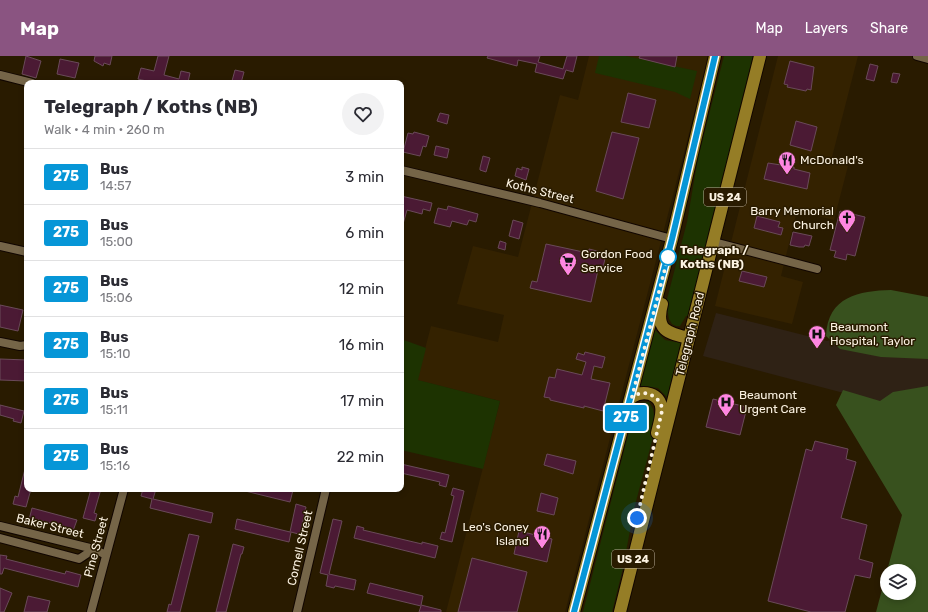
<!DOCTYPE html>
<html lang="en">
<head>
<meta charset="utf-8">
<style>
  :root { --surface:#fff; --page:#f2f2f3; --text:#2b2b33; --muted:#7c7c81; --line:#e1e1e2; --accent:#8a5481 }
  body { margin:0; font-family:Rubik,sans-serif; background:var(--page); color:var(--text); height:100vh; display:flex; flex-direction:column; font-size:15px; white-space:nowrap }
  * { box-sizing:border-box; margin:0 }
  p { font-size:13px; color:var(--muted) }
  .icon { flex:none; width:22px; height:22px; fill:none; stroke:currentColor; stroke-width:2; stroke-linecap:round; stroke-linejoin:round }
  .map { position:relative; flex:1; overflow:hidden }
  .sheet { position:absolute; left:24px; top:24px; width:380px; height:412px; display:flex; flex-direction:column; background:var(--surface); border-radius:8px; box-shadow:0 2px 6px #0003 }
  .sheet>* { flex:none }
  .badge { padding:0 8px; border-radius:3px; font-size:14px; line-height:26px }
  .buttons { position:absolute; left:880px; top:508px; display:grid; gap:8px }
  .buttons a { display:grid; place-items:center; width:36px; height:36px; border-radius:50%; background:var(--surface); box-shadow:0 2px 6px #0003; font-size:20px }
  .you { position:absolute; width:20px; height:20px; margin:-10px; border:3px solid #fff; border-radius:50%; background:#1a73e8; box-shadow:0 0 0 6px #1a73e833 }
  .map>.badge { position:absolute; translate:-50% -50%; box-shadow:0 0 0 2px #fff }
  .round { display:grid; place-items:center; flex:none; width:42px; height:42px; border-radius:21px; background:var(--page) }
  .overview { display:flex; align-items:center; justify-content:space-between; height:68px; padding:0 20px }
  h1 { font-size:19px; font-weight:700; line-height:30px }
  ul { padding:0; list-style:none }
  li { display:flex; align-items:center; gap:12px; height:56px; padding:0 20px; border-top:1px solid var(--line) }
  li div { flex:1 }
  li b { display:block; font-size:15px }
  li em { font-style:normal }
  li .badge { min-width:44px; font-weight:700; text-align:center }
  header { display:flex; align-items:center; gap:24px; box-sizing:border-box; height:56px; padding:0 20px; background:var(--accent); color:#fff }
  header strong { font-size:19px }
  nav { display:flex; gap:22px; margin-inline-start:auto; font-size:14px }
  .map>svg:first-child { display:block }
  .built { fill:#342200 }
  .medical { fill:#2f2215 }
  .green { fill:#1d3301 }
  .forest { fill:#38511e; fill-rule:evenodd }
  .building { fill:#4b1a34; stroke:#6a4a59 }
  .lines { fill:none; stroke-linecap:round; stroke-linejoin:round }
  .minor-casing { stroke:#110600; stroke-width:10 }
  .primary-casing { stroke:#110600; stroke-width:14 }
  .minor { stroke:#756548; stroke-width:8 }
  .primary { stroke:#957d26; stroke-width:12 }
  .line-casing { stroke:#fff; stroke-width:9 }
  .line { stroke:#0696d7; stroke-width:6 }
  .walk { stroke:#fcf3e2; stroke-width:4; stroke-dasharray:0 7.2 }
  .stop-dot { fill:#fff; stroke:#0696d7; stroke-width:2 }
  .labels { text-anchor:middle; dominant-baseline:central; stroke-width:3; stroke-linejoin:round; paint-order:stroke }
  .shield { fill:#291b00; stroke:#bdb29e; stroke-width:1 }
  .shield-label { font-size:11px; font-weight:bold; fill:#fcf3e2 }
  .poi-label { font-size:12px; fill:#fcf3e2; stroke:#291b00; text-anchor:start }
  .street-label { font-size:12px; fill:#fcf3e2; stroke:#291b00 }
  .stop-label { font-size:12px; font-weight:bold; fill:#fcf3e2; stroke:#291b00; text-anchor:start }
</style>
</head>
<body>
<header>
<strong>Map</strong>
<nav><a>Map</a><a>Layers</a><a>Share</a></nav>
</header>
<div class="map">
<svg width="928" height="556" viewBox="0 0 928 556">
  <rect width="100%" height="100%" fill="#291b00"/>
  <path class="built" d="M589,0H709L565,556H446L500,345L417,324L431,270L498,286L504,259L457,248L473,190L518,201L560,39L578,44Z
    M778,0H858L831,105L848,110L834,164L797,155L781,220L803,226L792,268L715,250Z"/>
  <path class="medical" d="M844,251L928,274V340L878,346L703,300L716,257L827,285L830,284Z"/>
  <path class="green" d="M599,0H626L697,15L690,43L675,36L595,17Z
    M724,0H753L688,260H686L680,270H676L672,268L669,263L666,247L687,166L698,102Z
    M655,274L665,284L681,287L667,341L658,332L640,330Z
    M401,283L426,292L418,324L500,345L483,413L401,394Z
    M649,346L653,353L656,370L634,453L623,512L612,556H583L634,355H636L641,347Z"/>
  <path class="forest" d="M891,234L928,241V303L881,301L840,293L826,280C828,240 859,235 891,234Z
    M928,330V556H876L902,459L836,349L843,334L880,345L893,336ZM887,515H909V537H887Z"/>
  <path class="building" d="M26,0L41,5L36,22L22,18Z
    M95,0H112L110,9L104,7L103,10L94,5Z
    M158,0H169L164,19L179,23L181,15L190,17L188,26L155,27L138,23L141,12L154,15Z
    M488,0H540L538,6L563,13L567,0H577L573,16L566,14L563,23L535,16L537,8L518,4L517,10L487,2Z
    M640,0H677L675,11L639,2Z
    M60,3L79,7L75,22L57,18Z
    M790,5L814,11L811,34L807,33L806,35L787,31L788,29L784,28Z
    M870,8L878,10L874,25L866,23Z
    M235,14L244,16L241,27L232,25Z
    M893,17L900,18L897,27L891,26Z
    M628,37L656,44L649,72L621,66Z
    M440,57L449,59L447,68L437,65Z
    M796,65L817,71L811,95L790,89Z
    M414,76L429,80L426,91L423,90L420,100L403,96L408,77L413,78Z
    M612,76L639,82L623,143L596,135Z
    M436,90L449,93L447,102L434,99Z
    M483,100L490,102L486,116L480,114V112Z
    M768,107L794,111V113L810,117L807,133L764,123Z
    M522,111L529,113L526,124L515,120L517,112L522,114Z
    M401,140L432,147L430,155L423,153L422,158L407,154L403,168H401Z
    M448,150L478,158L476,166L469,164L467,169L452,165L450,171L434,167L438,152L447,154Z
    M840,155L865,161L855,200L847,198L846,204L834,201L836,195L830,194Z
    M757,160L780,166L778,171L783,172L781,179L754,172Z
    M513,164L523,167L519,183L509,180Z
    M793,176L812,180L809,190L805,189L804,191H799L790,189Z
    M500,185L506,187L505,194L498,192Z
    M546,188L588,197L589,193L601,196L605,203L602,215L598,214L591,246L530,232L532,225L537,226Z
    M742,215L767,221L764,231L739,225Z
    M0,249L23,254L18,275L0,271Z
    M585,296L605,301L602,312L594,310L591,323L610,327L603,355L584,350V352L550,344V342L544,341L549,321L555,322L557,313L582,319L586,306L576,303L578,297L584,299Z
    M0,303L27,304V325L0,324Z
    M713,343L747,351L740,379L706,371Z
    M0,349L24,355L21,367L13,365L14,363L0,359Z
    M815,385L848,393L846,403L856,406L841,462L867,469L859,503L873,507L870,522L855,519L845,556H811L768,545L806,393L812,395Z
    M547,398L576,405L573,418L544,409Z
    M401,408L449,419L446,431L439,429L440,426L401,417Z
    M25,413H27V433H31L26,451L13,448L15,440L18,441Z
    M453,432L464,435L452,486L440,483L442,476L445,477L454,440L451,439Z
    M91,433H101L94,457L97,458L95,465L83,462Z
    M143,433H156L153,443L213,457L211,467L150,452L152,443L141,440Z
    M245,433H288L293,434L290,446L245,435Z
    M541,437L558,442L554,459L537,455Z
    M296,448L306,451L302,470H304L302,479L291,476L289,486L235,473L237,463L290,476Z
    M32,452L77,464L73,475L66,473L67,471L38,464L37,466L29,464Z
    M333,463L342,465L329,518L356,524L354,534L335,530L334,532L326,530L328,519L320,517Z
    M357,470L364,472L363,474L422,488V486L438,490L435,502L354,482Z
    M519,475L552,483L547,506L514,498Z
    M189,478L199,480L180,556H167L169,548L171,549Z
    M233,488L244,491L242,498H241L226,556H216Z
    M0,499L7,500L6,503L65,518L66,515L81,519L78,531L4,512L2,518H0Z
    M472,502L527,516L517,556H458Z
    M370,527L423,540L421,549L441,554V556H419L421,550L367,537Z
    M0,532L12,537L4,556H0Z
    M28,540L50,545L47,556H24Z"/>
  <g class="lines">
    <g class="minor-casing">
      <path id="minor" d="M917,0L928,3
        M0,19L32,27
        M401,114L540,147L672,183
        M714,186L817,213
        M0,190L27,196
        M0,286L20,290L27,289
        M0,470L94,493L106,499
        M0,482L79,503L94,493
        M91,556L124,433
        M297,556L326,433"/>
    </g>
    <g class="primary-casing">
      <path id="primary" d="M662,248C655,274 667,277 689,282
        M632,341C638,337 643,336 650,338C668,344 660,364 657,377
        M574,556L672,183L715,0
        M620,556L760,0"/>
    </g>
    <use href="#minor" class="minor"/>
    <use href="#primary" class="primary"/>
  </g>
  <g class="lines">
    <g class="line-casing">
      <path id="line" d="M574,556L672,183L715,0"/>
    </g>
    <use href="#line" class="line"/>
    <path class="walk" d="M637,462L662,355L661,347C652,337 643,334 632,341L668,201"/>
  </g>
  <defs>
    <g id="restaurant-pin" transform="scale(0.9)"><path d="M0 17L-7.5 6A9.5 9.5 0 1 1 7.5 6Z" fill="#fe86e1" stroke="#291b00"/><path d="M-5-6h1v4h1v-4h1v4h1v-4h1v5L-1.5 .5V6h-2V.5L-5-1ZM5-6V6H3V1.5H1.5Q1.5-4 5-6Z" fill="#111"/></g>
    <g id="church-pin" transform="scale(0.9)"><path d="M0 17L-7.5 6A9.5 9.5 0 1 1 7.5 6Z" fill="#fe86e1" stroke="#291b00"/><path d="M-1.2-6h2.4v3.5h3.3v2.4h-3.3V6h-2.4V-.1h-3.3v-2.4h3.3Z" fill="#111"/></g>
    <g id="supermarket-pin" transform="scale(0.9)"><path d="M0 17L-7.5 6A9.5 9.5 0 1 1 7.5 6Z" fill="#fe86e1" stroke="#291b00"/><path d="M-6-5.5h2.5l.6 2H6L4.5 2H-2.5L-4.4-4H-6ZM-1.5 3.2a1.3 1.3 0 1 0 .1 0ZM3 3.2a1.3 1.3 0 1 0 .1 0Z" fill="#111"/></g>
    <g id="hospital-pin" transform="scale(0.9)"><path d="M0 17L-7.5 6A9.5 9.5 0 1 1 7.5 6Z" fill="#fe86e1" stroke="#291b00"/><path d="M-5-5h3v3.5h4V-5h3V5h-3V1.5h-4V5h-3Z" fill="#111"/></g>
  </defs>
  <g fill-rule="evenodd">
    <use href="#restaurant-pin" x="787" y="104"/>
    <use href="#church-pin" x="847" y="162"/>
    <use href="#supermarket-pin" x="568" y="205"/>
    <use href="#hospital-pin" x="817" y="278"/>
    <use href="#hospital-pin" x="726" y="346"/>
    <use href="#restaurant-pin" x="542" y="478"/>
  </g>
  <circle class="stop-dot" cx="668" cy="201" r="8"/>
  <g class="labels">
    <g class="shield">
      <rect x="704" y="132" width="42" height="18" rx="3"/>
      <rect x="612" y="494" width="42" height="18" rx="3"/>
    </g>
    <g class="shield-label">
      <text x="725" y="141">US 24</text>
      <text x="633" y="503">US 24</text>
    </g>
    <g class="poi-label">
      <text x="800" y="104">McDonald's</text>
      <text x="834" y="155" text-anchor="end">Barry Memorial<tspan x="834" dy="14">Church</tspan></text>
      <text x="581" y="198">Gordon Food<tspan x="581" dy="14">Service</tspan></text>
      <text x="830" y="271">Beaumont<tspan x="830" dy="14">Hospital, Taylor</tspan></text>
      <text x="739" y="339">Beaumont<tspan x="739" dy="14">Urgent Care</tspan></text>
      <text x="529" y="471" text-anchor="end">Leo's Coney<tspan x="529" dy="14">Island</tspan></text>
    </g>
    <g class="street-label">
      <text transform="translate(540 135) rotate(14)">Koths Street</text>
      <text transform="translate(690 278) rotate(-76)">Telegraph Road</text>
      <text transform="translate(50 470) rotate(14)">Baker Street</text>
      <text transform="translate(96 491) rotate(-75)">Pine Street</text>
      <text transform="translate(300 492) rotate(-77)">Cornell Street</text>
    </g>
    <g class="stop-label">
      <text x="680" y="194">Telegraph /<tspan x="680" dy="14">Koths (NB)</tspan></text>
    </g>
  </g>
</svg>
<div class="buttons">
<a><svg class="icon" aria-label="layers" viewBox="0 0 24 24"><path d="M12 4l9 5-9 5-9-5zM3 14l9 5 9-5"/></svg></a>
</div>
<div class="you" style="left:637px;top:462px"></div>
<b class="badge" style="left:626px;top:362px;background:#0696d7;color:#fff">275</b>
<section class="sheet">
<div class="overview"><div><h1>Telegraph / Koths (NB)</h1><p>Walk · 4 min · 260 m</p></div><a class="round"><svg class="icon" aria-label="heart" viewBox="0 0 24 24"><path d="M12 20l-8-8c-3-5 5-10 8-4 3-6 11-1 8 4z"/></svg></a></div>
<ul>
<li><span class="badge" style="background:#0696d7;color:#fff">275</span><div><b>Bus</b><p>14:57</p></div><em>3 min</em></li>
<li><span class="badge" style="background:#0696d7;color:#fff">275</span><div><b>Bus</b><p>15:00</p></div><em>6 min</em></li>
<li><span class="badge" style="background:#0696d7;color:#fff">275</span><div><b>Bus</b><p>15:06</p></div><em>12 min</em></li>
<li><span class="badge" style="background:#0696d7;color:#fff">275</span><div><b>Bus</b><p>15:10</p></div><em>16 min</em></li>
<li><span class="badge" style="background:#0696d7;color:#fff">275</span><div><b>Bus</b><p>15:11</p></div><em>17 min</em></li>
<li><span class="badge" style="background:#0696d7;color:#fff">275</span><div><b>Bus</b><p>15:16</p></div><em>22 min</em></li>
</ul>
</section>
</div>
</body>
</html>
